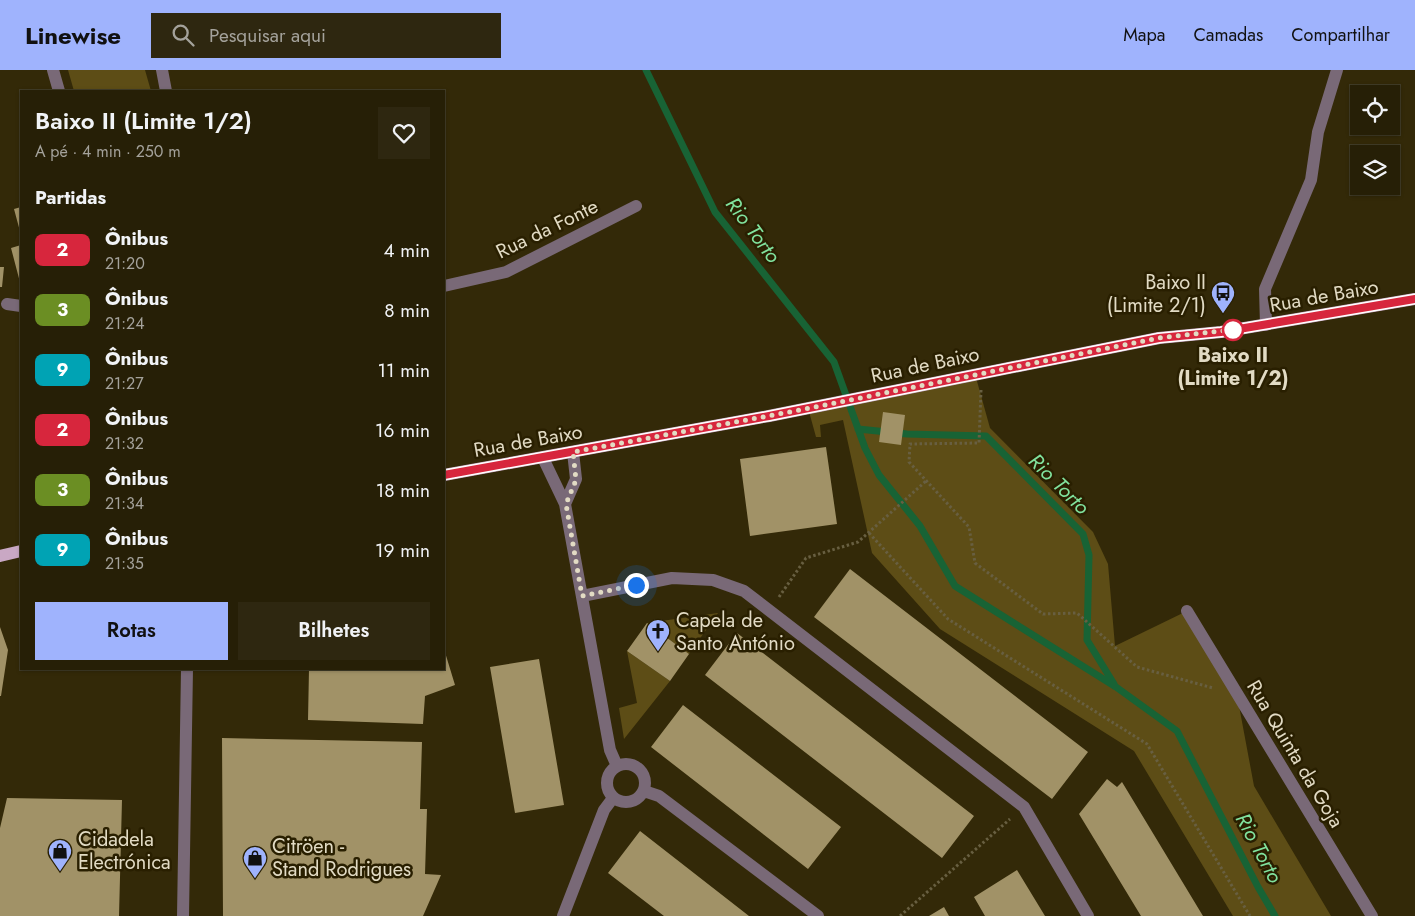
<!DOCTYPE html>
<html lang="pt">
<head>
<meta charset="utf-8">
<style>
  :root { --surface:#261f06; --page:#2e2710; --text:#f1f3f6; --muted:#a4a29b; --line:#423d28; --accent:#9fb3fd }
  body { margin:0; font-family:Jost,sans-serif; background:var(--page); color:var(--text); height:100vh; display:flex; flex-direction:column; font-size:19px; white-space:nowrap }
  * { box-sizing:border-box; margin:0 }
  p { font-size:16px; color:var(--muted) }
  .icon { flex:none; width:28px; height:28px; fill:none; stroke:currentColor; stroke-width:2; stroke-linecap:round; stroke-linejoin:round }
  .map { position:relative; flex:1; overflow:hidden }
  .drawer { position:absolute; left:20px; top:20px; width:425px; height:580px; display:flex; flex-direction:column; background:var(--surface); border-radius:0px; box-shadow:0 1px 4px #0004,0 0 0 1px var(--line) }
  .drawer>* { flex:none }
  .badge { padding:0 10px; border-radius:8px; font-size:18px; line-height:32px }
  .fabs { position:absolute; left:1350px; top:15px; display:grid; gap:10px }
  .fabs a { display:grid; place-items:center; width:50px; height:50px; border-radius:0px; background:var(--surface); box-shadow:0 1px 4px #0004,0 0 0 1px var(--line); font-size:25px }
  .you { position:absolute; width:25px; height:25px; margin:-12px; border:4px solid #fff; border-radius:50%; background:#1a73e8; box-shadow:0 0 0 8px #1a73e833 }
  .map>.badge { position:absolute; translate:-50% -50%; box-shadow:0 0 0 2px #fff }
  h2 { padding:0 15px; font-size:19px; line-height:45px }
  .round { display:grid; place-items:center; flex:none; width:52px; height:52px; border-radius:0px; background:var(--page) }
  .head { display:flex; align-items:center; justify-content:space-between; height:85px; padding:0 15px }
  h1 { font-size:24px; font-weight:600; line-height:38px }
  .cta { display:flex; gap:10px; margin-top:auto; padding:10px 15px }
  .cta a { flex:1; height:58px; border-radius:0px; background:var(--accent); color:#111; font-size:20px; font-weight:600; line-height:58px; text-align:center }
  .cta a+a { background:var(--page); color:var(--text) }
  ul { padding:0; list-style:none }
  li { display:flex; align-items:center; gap:15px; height:60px; padding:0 15px }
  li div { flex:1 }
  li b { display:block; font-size:19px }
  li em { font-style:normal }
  li .badge { min-width:55px; font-weight:700; text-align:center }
  header { display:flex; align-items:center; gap:30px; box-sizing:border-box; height:70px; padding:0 25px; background:var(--accent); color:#111 }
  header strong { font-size:24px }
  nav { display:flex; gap:28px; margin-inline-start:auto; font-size:18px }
  .search { width:350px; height:45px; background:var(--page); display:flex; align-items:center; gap:12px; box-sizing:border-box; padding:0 18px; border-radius:0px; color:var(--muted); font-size:19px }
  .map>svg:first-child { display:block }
  .green { fill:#5d4d16 }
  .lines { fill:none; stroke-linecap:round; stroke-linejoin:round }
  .stream { stroke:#186335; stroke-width:7 }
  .building { fill:#a19267 }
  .path { stroke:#685f41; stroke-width:3; stroke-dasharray:2.5 2.5; stroke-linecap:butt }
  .minor { stroke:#796977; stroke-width:12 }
  .major { stroke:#c9a8c4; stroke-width:12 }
  .line-casing { stroke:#fff; stroke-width:11 }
  .line { stroke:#d7263d; stroke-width:8 }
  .walk { stroke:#e2dbc4; stroke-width:5; stroke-dasharray:0 9 }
  .stop-dot { fill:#fff; stroke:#d7263d; stroke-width:2.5 }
  .labels { text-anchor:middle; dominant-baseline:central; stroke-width:5; stroke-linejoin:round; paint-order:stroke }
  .street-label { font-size:20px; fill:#e2dbc4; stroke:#291f00 }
  .poi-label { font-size:20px; fill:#e2dbc4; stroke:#291f00; text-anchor:start }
  .stop-label { font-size:20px; font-weight:bold; fill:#e2dbc4; stroke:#291f00 }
  .water-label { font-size:21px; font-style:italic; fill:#81e29d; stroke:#291f00 }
</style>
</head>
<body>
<header>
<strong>Linewise</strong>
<div class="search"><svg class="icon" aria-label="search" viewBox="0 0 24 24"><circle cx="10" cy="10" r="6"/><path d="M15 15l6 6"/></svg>Pesquisar aqui</div>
<nav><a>Mapa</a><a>Camadas</a><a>Compartilhar</a></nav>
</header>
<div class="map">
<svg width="1415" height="846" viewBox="0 0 1415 846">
  <rect width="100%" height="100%" fill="#332908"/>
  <path class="green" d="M68,0H145L151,21H74Z
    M975,304L990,358L1093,462L1108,494L1115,576L1187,541L1237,625L1254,716L1331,846H1233L1134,681L940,559L872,483L843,350L820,355L821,367H816L808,338Z
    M718,543L689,584L647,553Z
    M627,581L670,611L624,669L619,638L637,633Z"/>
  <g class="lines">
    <path class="stream" d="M646,0L715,142L834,292L865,378L879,405L920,456L955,516L1116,617L1177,661L1258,817L1275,846
      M858,359L907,364L986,366L1083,464L1089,485L1087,570L1114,614"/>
  </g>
  <path class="building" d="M21,137V165L14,139Z
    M21,175V216L11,178Z
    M0,197H4L2,217H0Z
    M883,342L905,345L901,375L879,372Z
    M826,377L837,454L750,466L740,389Z
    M850,499L1088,682L1052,729L814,547Z
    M647,553L689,584L670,611L627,581Z
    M0,557L8,580L1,626H0Z
    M737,563L974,746L942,788L705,605Z
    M444,579L455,615L425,626L423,654L308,650L309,599H444Z
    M539,589L564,735L515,743L490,597Z
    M683,635L841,757L808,799L651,677Z
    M222,668L422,672L420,739H427L425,804L441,805L423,846H223Z
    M1107,709L1117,717L1122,712L1203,846H1141L1079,744Z
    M7,728L122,730L119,846H0V758Z
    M640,761L749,846H664L608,803Z
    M1017,800L1045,846H985L974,827Z
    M944,837L949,846H929Z"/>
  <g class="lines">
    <path class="path" d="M981,320L979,373L910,374L909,392L969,457L975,493L1043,544L1077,543L1137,597L1213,618
      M869,463L948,549L1147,674L1250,846
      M779,527L806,488L858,472L926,411
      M900,846L1010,749"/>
    <path class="minor" d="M53,0L59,21
      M162,0L166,21
      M444,216L506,202L636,136
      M7,234L21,236
      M1266,255L1265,219L1311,110L1318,62L1337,0
      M543,388L565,434L610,680L617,696
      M565,434L576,409L573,382
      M582,526L672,508L713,510L744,521L1024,737L1088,846
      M1187,541L1372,846
      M607 713a19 19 0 1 1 38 0a19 19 0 1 1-38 0Z
      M644,721L659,726L818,846
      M183,846L187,599
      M563,846L604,740L613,728"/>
    <path class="major" d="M444,405L769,346L1159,268L1221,262L1415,229
      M0,486L21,481"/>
  </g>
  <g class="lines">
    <g class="line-casing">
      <path id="line" d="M444,405L769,346L1159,268L1221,262L1415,229"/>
    </g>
    <use href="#line" class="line"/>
    <path class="walk" d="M636,515L582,526L566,434L576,410L573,382L795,341L1159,268L1238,259L1233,260"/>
  </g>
  <defs>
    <g id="bus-pin" transform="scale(1.25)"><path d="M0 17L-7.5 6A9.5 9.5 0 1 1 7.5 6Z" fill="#9fb3fd" stroke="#291f00"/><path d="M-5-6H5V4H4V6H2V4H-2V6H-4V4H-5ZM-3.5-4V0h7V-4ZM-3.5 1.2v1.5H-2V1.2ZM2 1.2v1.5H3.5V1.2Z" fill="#111"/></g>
    <g id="church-pin" transform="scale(1.25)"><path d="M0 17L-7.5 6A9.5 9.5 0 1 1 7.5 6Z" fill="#9fb3fd" stroke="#291f00"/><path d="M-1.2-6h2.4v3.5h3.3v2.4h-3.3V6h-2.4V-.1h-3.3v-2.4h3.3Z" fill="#111"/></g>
    <g id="shop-pin" transform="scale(1.25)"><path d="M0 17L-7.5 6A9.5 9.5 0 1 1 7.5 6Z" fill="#9fb3fd" stroke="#291f00"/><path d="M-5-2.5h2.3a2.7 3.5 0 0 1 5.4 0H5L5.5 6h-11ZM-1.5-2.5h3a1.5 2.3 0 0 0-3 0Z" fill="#111"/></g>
  </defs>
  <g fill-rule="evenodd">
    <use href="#bus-pin" x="1223" y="223"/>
    <use href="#church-pin" x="658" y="561"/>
    <use href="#shop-pin" x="60" y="781"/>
    <use href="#shop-pin" x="255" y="788"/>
  </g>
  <circle class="stop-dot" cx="1233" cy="260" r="10"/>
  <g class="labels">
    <g class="street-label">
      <text transform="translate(547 159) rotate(-26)">Rua da Fonte</text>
      <text transform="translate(1324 226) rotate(-10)">Rua de Baixo</text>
      <text transform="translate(925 295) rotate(-12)">Rua de Baixo</text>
      <text transform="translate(528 371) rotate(-10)">Rua de Baixo</text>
      <text transform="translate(1295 684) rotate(59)">Rua Quinta da Goja</text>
    </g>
    <g class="poi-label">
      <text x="1206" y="212" text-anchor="end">Baixo II<tspan x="1206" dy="23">(Limite 2/1)</tspan></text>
      <text x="676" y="550">Capela de<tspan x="676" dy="23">Santo António</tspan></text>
      <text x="78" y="769">Cidadela<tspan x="78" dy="23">Electrónica</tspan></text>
      <text x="272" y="776">Citröen -<tspan x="272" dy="23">Stand Rodrigues</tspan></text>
    </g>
    <g class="stop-label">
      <text x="1233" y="285">Baixo II<tspan x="1233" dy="23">(Limite 1/2)</tspan></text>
    </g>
    <g class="water-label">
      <text transform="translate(753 160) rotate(53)">Rio Torto</text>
      <text transform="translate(1059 414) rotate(45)">Rio Torto</text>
      <text transform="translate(1259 778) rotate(62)">Rio Torto</text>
    </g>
  </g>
</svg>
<div class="fabs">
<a><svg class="icon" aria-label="locate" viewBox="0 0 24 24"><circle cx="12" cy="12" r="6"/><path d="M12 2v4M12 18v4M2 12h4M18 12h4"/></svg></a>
<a><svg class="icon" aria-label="layers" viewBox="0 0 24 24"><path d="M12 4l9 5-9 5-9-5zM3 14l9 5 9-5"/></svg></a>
</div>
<div class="you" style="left:636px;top:515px"></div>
<section class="drawer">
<div class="head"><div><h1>Baixo II (Limite 1/2)</h1><p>A pé · 4 min · 250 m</p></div><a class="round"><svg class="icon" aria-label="heart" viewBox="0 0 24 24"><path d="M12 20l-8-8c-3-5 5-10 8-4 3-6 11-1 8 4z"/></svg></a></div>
<h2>Partidas</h2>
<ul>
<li><span class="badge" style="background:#d7263d;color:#fff">2</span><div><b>Ônibus</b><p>21:20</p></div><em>4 min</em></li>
<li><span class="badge" style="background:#6b8e23;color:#fff">3</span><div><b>Ônibus</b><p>21:24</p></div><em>8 min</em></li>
<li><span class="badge" style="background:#00a3b4;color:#fff">9</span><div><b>Ônibus</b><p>21:27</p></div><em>11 min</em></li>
<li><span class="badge" style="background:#d7263d;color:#fff">2</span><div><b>Ônibus</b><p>21:32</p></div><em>16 min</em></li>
<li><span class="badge" style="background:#6b8e23;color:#fff">3</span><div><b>Ônibus</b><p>21:34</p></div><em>18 min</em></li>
<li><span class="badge" style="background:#00a3b4;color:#fff">9</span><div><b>Ônibus</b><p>21:35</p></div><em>19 min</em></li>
</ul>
<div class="cta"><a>Rotas</a><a>Bilhetes</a></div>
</section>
</div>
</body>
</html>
